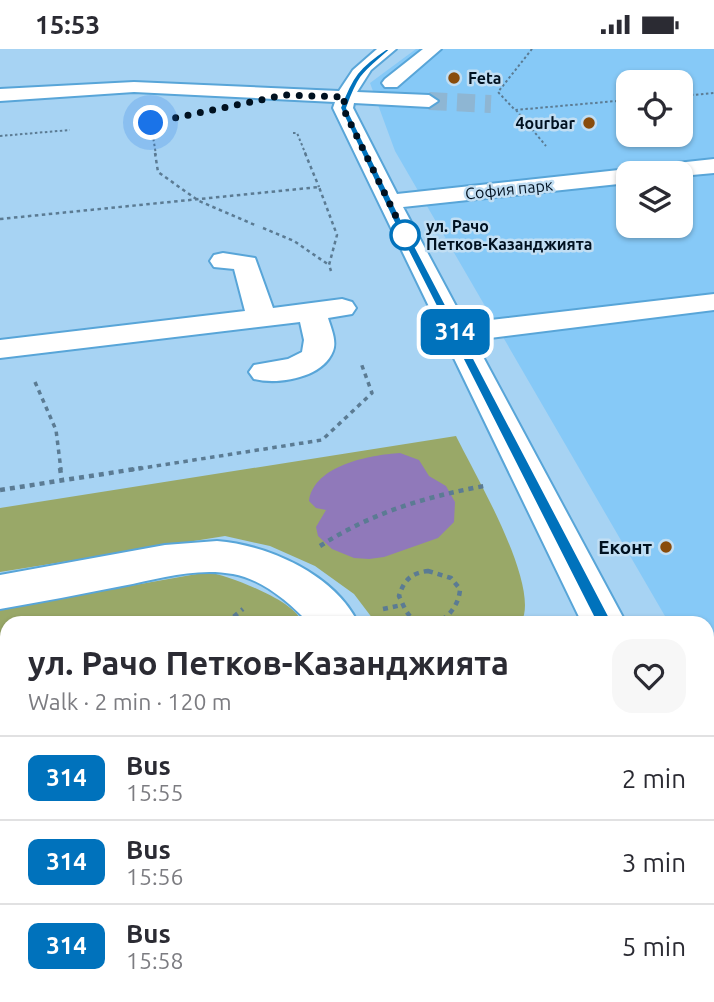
<!DOCTYPE html>
<html lang="en">
<head>
<meta charset="utf-8">
<style>
  :root { --surface:#fff; --page:#f7f7f7; --text:#2b2b33; --muted:#7c7c81; --line:#e1e1e2 }
  body { margin:0; font-family:Ubuntu,sans-serif; background:var(--page); color:var(--text); height:100vh; display:flex; flex-direction:column; font-size:26px; white-space:nowrap }
  * { box-sizing:border-box; margin:0 }
  p { font-size:23px; color:var(--muted) }
  .icon { flex:none; width:38px; height:38px; fill:none; stroke:currentColor; stroke-width:2; stroke-linecap:round; stroke-linejoin:round }
  .map { position:relative; flex:1; overflow:hidden }
  .drawer { position:absolute; left:0px; top:567px; width:714px; height:387px; display:flex; flex-direction:column; background:var(--surface); border-radius:21px 21px 0 0; box-shadow:0 2px 5px #0004 }
  .drawer>* { flex:none }
  .badge { padding:0 14px; border-radius:10px; font-size:24px; line-height:46px }
  .fabs { position:absolute; left:616px; top:21px; display:grid; gap:14px }
  .fabs a { display:grid; place-items:center; width:77px; height:77px; border-radius:14px; background:var(--surface); box-shadow:0 2px 5px #0004; font-size:35px }
  .you { position:absolute; width:35px; height:35px; margin:-18px; border:5px solid #fff; border-radius:50%; background:#1a73e8; box-shadow:0 0 0 10px #1a73e833 }
  .map>.badge { position:absolute; translate:-50% -50%; box-shadow:0 0 0 4px #fff }
  .round { display:grid; place-items:center; flex:none; width:74px; height:74px; border-radius:21px; background:var(--page) }
  .head { display:flex; align-items:center; justify-content:space-between; height:119px; padding:0 28px }
  h1 { font-size:33px; font-weight:600; line-height:52px }
  ul { padding:0; list-style:none }
  li { display:flex; align-items:center; gap:21px; height:84px; padding:0 28px; border-top:2px solid var(--line) }
  li div { flex:1 }
  li b { display:block; font-size:26px }
  li em { font-style:normal }
  li .badge { min-width:77px; font-weight:700; text-align:center }
  .status { display:flex; justify-content:space-between; align-items:center; height:49px; padding:0 35px; background:var(--surface); direction:ltr }
  .status svg { height:19px; fill:currentColor }
  .map>svg:first-child { display:block }
  .built { fill:#86c9f7; fill-rule:evenodd }
  .green { fill:#99a868 }
  .water { fill:#9079ba }
  .lines { fill:none; stroke-linecap:round; stroke-linejoin:round }
  .minor-tunnel { stroke:#8eb6d3; stroke-width:18; stroke-dasharray:18 10; stroke-linecap:butt }
  .minor-casing { stroke:#58a5d8; stroke-width:4 }
  .path-far4 { stroke:#5b7b93; stroke-width:2; stroke-dasharray:2.5 2.5; stroke-linecap:butt }
  .path-far3 { stroke:#5b7b93; stroke-width:2.5; stroke-dasharray:3.5 3.5; stroke-linecap:butt }
  .path-far2 { stroke:#5b7b93; stroke-width:3.5; stroke-dasharray:4.5 4.5; stroke-linecap:butt }
  .path-far1 { stroke:#5b7b93; stroke-width:4.5; stroke-dasharray:5 5; stroke-linecap:butt }
  .path { stroke:#5b7b93; stroke-width:6; stroke-dasharray:7 7; stroke-linecap:butt }
  .minor { fill:#fff; fill-rule:evenodd }
  .line { fill:#0072bc; stroke:#fff; stroke-width:2 }
  .walk { stroke:#001120; stroke-width:7; stroke-dasharray:0 12.6 }
  .poi-dot { fill:#894c0b; stroke:#c1def3; stroke-width:2.5 }
  .stop-dot { fill:#fff; stroke:#0072bc; stroke-width:3.5 }
  .labels { text-anchor:middle; dominant-baseline:central; stroke-width:5; stroke-linejoin:round; paint-order:stroke }
  .far-poi-label { font-size:16px; font-weight:bold; fill:#001120; stroke:#c1def3; text-anchor:start }
  .far-street-label { font-size:16px; fill:#001120; stroke:#c1def3 }
  .far-stop-label { font-size:16px; font-weight:bold; fill:#001120; stroke:#c1def3; text-anchor:start }
  .poi-label { font-size:19px; font-weight:bold; fill:#001120; stroke:#c1def3; text-anchor:end }
</style>
</head>
<body>
<div class="status"><b>15:53</b><svg viewBox="0 0 49 12"><path d="M0 12V9h3v3zM5 12V6h3v6zM10 12V3h3v9zM15 12V0h3v12zM26 1h20v11H26zM47 4h2v5h-2z"/></svg></div>
<div class="map">
<svg width="714" height="953" viewBox="0 0 714 953">
  <rect width="100%" height="100%" fill="#a7d3f3"/>
  <path class="built" d="M416,0H714V651L707,639V574H669L395,102L370,34ZM628,33H681V86H628ZM628,124H681V177H628Z"/>
  <path class="green" d="M456,387C474,424 542,538 521,574H376L354,545L315,517L270,497L225,487L0,523V459Z
    M208,523C229,527 297,552 302,574H7V691L0,693V560Z"/>
  <path class="water" d="M400,404L419,411L429,427L446,437L455,453L454,473L438,489L384,508L369,510L354,509L332,500L318,487L316,478L326,461L316,459L309,452C314,416 370,406 400,404Z"/>
  <g class="lines">
    <path class="minor-tunnel" d="M429,52L491,55"/>
    <g class="minor-casing">
      <path id="minor" d="M377,0H396L371,21L357,43L429,46L438,52L429,58L354,54L353,59L397,145L628,120L637,124H628V134L403,158L465,274L714,245V261L474,291L626,574H582L333,59L335,53L134,43L0,52V40L134,33L339,42L353,21Z
        M423,0H441L397,38H385L382,34L385,30Z
        M714,110V124L681,127V124H638L641,119L649,117Z
        M223,204L255,209L273,259L342,250L352,253L356,259L352,265L328,269C331,279 337,292 333,302C323,329 278,336 254,330L249,323L254,316L288,310L302,303L304,291L300,273L0,309V291L245,262L234,220L214,218L210,212L214,206Z
        M217,492C268,496 334,525 358,574H309C290,554 262,530 233,525C196,518 158,530 122,537C81,545 41,553 0,560V526L165,496Z
        M707,753L714,756V820L707,817Z
        M412,947H472L473,953H413Z"/>
    </g>
    <path class="path-far4" d="M532,0L498,43L515,61L628,51
      M681,47L714,44
      M516,61L546,97
      M151,75L156,106
      M293,84H297L306,106
      M0,87L70,81"/>
    <path class="path-far3" d="M155,104L158,123L199,152L255,176
      M305,104L319,138
      M0,170L319,138L337,186L329,216L331,222
      M263,179L294,192L329,216"/>
    <path class="path-far2" d="M35,333L56,381L61,421
      M130,421L322,391L372,344L361,314"/>
    <path class="path-far1" d="M60,419L62,432
      M0,441L142,419
      M320,497C371,464 425,448 484,437
      M428,522L451,529L460,540C459,564 431,588 410,567C405,562 402,553 399,547C404,531 411,524 428,522Z
      M383,560L402,556
      M226,574L243,560"/>
    <path class="path" d="M0,683L7,681
      M0,748L7,746
      M341,947L342,953"/>
    <use href="#minor" class="minor"/>
  </g>
  <path class="line" d="M386,0H391C364,24 360,23 347,59L405,178L610,569L612,574L610,579H599L396,178L340,59C352,27 359,18 386,0Z"/>
  <g class="lines">
    <path class="walk" d="M151,74L284,46L345,48L343,59L405,186"/>
  </g>
  <g class="poi-dot">
    <circle cx="454" cy="29" r="7"/>
    <circle cx="589" cy="74" r="7"/>
    <circle cx="666" cy="498" r="7"/>
  </g>
  <circle class="stop-dot" cx="405" cy="186" r="14"/>
  <g class="labels">
    <g class="far-poi-label">
      <text x="468" y="29">Feta</text>
      <text x="575" y="74" text-anchor="end">4ourbar</text>
    </g>
    <g class="far-street-label">
      <text transform="translate(509 140) rotate(-6)">София парк</text>
    </g>
    <g class="far-stop-label">
      <text x="426" y="177">ул. Рачо<tspan x="426" dy="18">Петков-Казанджията</tspan></text>
    </g>
    <g class="poi-label">
      <text x="652" y="498">Еконт</text>
    </g>
  </g>
</svg>
<div class="fabs">
<a><svg class="icon" aria-label="locate" viewBox="0 0 24 24"><circle cx="12" cy="12" r="6"/><path d="M12 2v4M12 18v4M2 12h4M18 12h4"/></svg></a>
<a><svg class="icon" aria-label="layers" viewBox="0 0 24 24"><path d="M12 4l9 5-9 5-9-5zM3 14l9 5 9-5"/></svg></a>
</div>
<div class="you" style="left:151px;top:74px"></div>
<b class="badge" style="left:455px;top:283px;background:#0072bc;color:#fff">314</b>
<section class="drawer">
<div class="head"><div><h1>ул. Рачо Петков-Казанджията</h1><p>Walk · 2 min · 120 m</p></div><a class="round"><svg class="icon" aria-label="heart" viewBox="0 0 24 24"><path d="M12 20l-8-8c-3-5 5-10 8-4 3-6 11-1 8 4z"/></svg></a></div>
<ul>
<li><span class="badge" style="background:#0072bc;color:#fff">314</span><div><b>Bus</b><p>15:55</p></div><em>2 min</em></li>
<li><span class="badge" style="background:#0072bc;color:#fff">314</span><div><b>Bus</b><p>15:56</p></div><em>3 min</em></li>
<li><span class="badge" style="background:#0072bc;color:#fff">314</span><div><b>Bus</b><p>15:58</p></div><em>5 min</em></li>
</ul>
</section>
</div>
</body>
</html>
